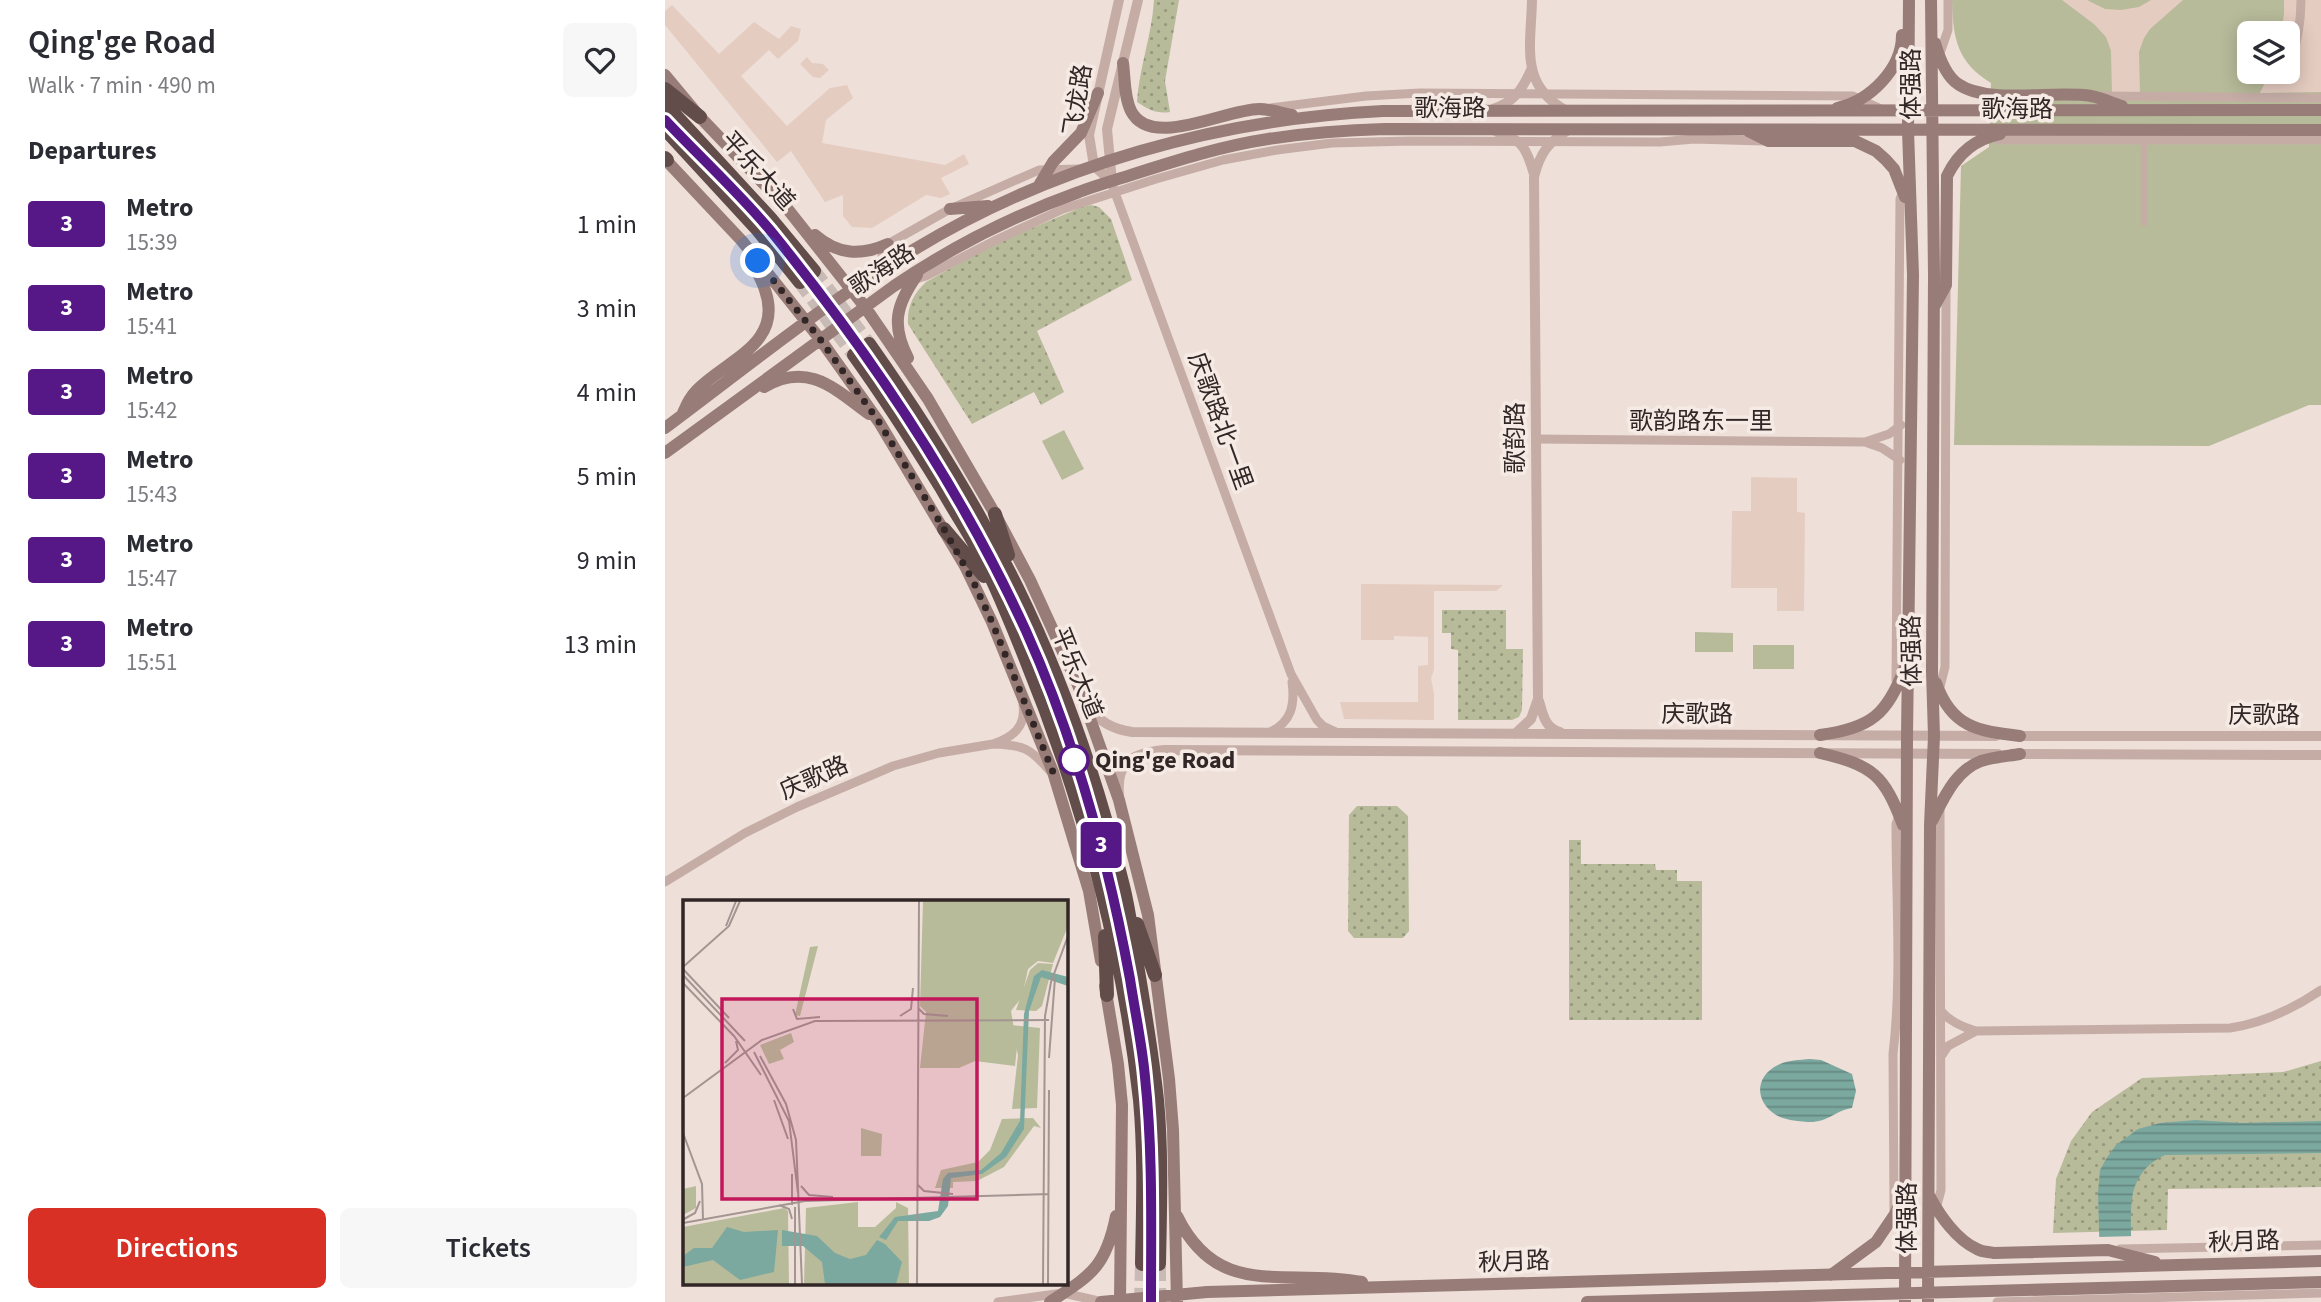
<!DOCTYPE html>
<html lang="en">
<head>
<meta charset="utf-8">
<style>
  :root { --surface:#fff; --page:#f7f7f7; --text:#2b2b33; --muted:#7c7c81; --accent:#d93025 }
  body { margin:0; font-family:"Source Sans 3","Noto Sans SC",sans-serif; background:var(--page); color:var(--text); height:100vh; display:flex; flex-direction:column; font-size:26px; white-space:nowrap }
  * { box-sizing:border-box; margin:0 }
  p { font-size:23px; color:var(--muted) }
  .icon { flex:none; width:38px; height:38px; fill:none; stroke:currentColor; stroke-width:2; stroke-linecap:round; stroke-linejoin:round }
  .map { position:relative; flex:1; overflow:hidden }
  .side { display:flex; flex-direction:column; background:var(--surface); width:665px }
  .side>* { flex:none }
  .badge { padding:0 14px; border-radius:5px; font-size:24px; line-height:46px }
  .fabs { position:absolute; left:1572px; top:21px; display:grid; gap:14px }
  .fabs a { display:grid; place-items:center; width:63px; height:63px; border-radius:10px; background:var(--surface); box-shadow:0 4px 18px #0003; font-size:35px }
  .you { position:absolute; width:35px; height:35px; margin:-18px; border:5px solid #fff; border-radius:50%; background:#1a73e8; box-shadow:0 0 0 10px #1a73e833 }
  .map>.badge { position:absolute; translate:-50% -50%; box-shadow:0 0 0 4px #fff }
  h2 { padding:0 28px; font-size:26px; line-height:63px }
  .round { display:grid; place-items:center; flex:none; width:74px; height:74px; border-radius:10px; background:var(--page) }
  .headline { display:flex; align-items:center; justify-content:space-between; height:119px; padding:0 28px }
  h1 { font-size:33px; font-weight:600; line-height:52px }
  .cta { display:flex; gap:14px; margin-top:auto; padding:14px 28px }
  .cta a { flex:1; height:80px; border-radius:10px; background:var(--accent); color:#fff; font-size:28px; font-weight:600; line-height:80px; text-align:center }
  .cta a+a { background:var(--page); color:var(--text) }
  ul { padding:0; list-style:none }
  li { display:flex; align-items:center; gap:21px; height:84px; padding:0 28px }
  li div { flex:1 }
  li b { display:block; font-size:26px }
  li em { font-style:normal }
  li .badge { min-width:77px; font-weight:700; text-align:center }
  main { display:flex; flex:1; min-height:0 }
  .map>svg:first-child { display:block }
  .grass { fill:url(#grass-dots) }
  .garden { fill:#b8bb9a; fill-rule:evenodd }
  .plaza { fill:#e5ccc1 }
  .water { fill:url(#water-rules) }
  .pier { fill:#eedfd9 }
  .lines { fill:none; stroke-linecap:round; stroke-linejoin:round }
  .trunk-tunnel { stroke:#c8bab5; stroke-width:14; stroke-dasharray:14 7; stroke-linecap:butt }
  .pedestrian { stroke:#c5ada6; stroke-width:6 }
  .minor { stroke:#c5ada6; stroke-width:9 }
  .tertiary { stroke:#c5ada6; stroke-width:10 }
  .secondary { stroke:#987c78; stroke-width:12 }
  .trunk { stroke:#624d4b; stroke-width:14 }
  .line-casing { stroke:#fff; stroke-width:16 }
  .line { stroke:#571887; stroke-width:10 }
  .walk { stroke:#322726; stroke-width:7; stroke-dasharray:0 12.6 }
  .stop-dot { fill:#fff; stroke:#571887; stroke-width:3.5 }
  .labels { text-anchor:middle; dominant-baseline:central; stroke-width:7; stroke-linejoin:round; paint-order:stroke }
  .street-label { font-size:24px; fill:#322726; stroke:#f6eae4 }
  .stop-label { font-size:24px; font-weight:bold; fill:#322726; stroke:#f6eae4; text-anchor:start }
  .inset-road { fill:none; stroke:#a39591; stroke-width:2 }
  .view { fill:#c2185b; fill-opacity:0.15; stroke:#c2185b; stroke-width:3.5 }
  .inset-edge { fill:none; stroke:#322726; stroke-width:3.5 }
</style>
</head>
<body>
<main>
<section class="side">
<div class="headline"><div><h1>Qing'ge Road</h1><p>Walk · 7 min · 490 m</p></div><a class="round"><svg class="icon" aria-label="heart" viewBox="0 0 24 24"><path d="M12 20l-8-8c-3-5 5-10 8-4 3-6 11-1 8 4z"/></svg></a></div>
<h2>Departures</h2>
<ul>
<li><span class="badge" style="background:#571887;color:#fff">3</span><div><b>Metro</b><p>15:39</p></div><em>1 min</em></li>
<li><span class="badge" style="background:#571887;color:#fff">3</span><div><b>Metro</b><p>15:41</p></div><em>3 min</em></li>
<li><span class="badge" style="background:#571887;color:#fff">3</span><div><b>Metro</b><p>15:42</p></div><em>4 min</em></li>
<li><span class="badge" style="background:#571887;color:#fff">3</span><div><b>Metro</b><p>15:43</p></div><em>5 min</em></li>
<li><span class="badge" style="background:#571887;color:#fff">3</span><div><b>Metro</b><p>15:47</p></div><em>9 min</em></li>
<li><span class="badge" style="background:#571887;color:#fff">3</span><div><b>Metro</b><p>15:51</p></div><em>13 min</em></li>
</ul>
<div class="cta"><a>Directions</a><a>Tickets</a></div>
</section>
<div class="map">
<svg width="1656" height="1302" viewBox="0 0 1656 1302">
  <defs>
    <pattern id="grass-dots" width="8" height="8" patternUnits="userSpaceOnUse" patternTransform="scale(1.75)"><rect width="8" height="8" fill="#b8bb9a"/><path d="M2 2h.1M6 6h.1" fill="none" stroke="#96987d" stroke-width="1.8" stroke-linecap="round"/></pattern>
    <pattern id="water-rules" width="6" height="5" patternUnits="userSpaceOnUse" patternTransform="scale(1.75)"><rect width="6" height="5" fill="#7ba89f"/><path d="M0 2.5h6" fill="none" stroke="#658981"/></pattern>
  </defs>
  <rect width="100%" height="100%" fill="#eedfd9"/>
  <path class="grass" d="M489,0H514L500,81L505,112C492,114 484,110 472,102C474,68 487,35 489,0Z
    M426,205L434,207L446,219L467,280L372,331L399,392L376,405L369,392L307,424L243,324C242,307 248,294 261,282L327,245L417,207Z
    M777,610H841V649H858L857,710L854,717L847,720H793V650L786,649V633H777Z
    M692,806H732L743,816L744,931L738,938H689L683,931L684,815Z
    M904,840H916V864H990L991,870H1012V881H1037V1020H904Z
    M1656,1061V1187L1503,1189L1502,1230L1388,1233L1391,1179L1406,1141L1427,1112L1477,1078L1618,1072Z"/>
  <path class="garden" d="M1287,0H1656V405H1644L1544,446L1289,445L1296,166L1324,147L1326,83C1292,62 1288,39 1287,0ZM1584,33H1622V72H1584Z
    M399,430L419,469L397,480L377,441Z
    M1030,632L1068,633V652H1030Z
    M1088,645H1129V669H1088Z"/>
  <path class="plaza" d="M1397,0H1422L1440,9L1456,10L1474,7L1486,0H1518L1485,29L1479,38L1474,52L1475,94L1447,93L1446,51L1441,37L1429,24Z
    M1619,0H1656V92L1595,93L1605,72H1622V33H1616L1619,14Z
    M7,5L54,54L89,22L114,39L126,26L136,29L133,41L113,59L104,50L76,76L122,126L165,88L182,85L188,98L161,120L157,143L280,165L299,154L304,164L276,178L285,194L276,198L261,195L207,228L187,227L178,216V195L160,202L126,151L112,162L0,25V11Z
    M142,57L147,63L158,64L164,70L155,78L148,77L135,64Z
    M1086,477L1132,478V512L1140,513L1139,611H1112V588H1066L1067,511H1086Z
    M696,584L838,585L831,591H769V670L766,678L769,694V720L679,719L675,702H753V666L763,665V637L729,636V640H696Z"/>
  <path class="water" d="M1145,1059L1156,1060L1187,1074L1191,1091L1187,1108C1171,1110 1163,1123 1142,1122C1131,1121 1120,1120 1111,1115C1089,1101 1090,1076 1113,1065C1123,1060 1134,1060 1145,1059Z
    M1531,1120L1577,1123L1656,1121V1153L1500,1155C1485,1162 1476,1171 1470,1186C1461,1209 1469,1275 1471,1302H1436L1433,1192L1435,1170L1441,1159L1451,1145L1473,1129L1495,1123Z"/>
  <path class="pier" d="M1471,1236L1474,1302H1432L1431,1237Z"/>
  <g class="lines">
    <path class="trunk-tunnel" d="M149,271L204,344
      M135,282L189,355
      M476,1302L477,1264
      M494,1302V1264"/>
    <path class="pedestrian" d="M1479,140V223"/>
    <path class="minor" d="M1274,56L1283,30V0
      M1626,61C1633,40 1636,22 1636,0
      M1437,96L1656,98
      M605,108L701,96L755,93L1188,96L1214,108
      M1328,137L1334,140H1656
      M448,187L626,674L652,720L658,726L671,732
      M210,272L223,244L285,209L374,170L413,169
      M248,280L261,276L331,240L398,209L491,179L558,160L612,150L667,143L745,141L995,142L1029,139L1098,141
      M871,439L1200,442L1217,448L1235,460
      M1200,442L1224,434L1236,425
      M1231,680L1235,199L1238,191
      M1274,691L1280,667L1281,290
      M358,705C361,727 348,737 328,744C359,745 365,748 385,771
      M605,732C627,722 630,704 627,682
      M0,882L80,833L132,807L228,766L274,753L328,744
      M1276,1011C1285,1022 1297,1027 1311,1031L1283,1046L1277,1055
      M1311,1031L1565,1028C1599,1023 1628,1009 1656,990
      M1271,1209L1276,1190L1275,807
      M1229,1211L1228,1054C1237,979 1231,900 1231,824L1235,813
      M1455,1249L1656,1245
      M333,1302L398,1293L438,1302
      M1332,1302L1656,1293"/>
    <path class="tertiary" d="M867,0C866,47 854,85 902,111
      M828,109C849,102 857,90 866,70
      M832,132C858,139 862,150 869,174
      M447,182L429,166L424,135L454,0
      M447,182L442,129L473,0
      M874,701C878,715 880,728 895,732
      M422,706C435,722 447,729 467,732L1331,736
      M850,734L866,719L873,699L869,177C875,153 883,142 905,129
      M1347,736H1656
      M1349,754L1656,755
      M454,794C451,760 470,753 499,750L1333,754"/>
    <path class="secondary" d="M1270,43C1274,57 1281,76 1293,84C1323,105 1390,90 1426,96C1437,98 1447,103 1457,106
      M458,63C460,78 459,97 466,111C486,150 561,109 594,109C605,109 616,113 627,115
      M0,75L35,117L121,207L200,307L263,399L330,514L365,580L413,685L454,800L483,915L504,1079L508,1130L512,1302
      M1172,108C1205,101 1237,69 1237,35
      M1083,131L1103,141H1190L1211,151L1221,160L1229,169L1240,197
      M0,159L77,241L155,339L214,422L300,566L327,622L388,772L424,891L436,961
      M373,187L388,162L416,133L433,93
      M285,209L323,206
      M150,235C173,255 196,256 223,244
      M1270,305L1281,285L1282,176C1293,153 1310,139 1335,134
      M243,358C226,325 231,305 252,275
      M99,387C143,361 170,389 204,414
      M18,413C22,404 25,397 32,390C61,360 119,344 100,290C97,280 91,270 86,260
      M0,428C82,367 162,301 250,249C391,164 554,119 718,111L1656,110
      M0,453L229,286C285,248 350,215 414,192C432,185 451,180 469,174C513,160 557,146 603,139C642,133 680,130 720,129L1656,130
      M1271,683C1287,728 1313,731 1355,736
      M1155,735C1206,728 1222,715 1240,667
      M1155,753C1208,765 1219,775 1238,825
      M1267,821C1279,798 1290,771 1316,761C1328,757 1343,756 1355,754
      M440,986L453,1064L457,1105L455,1302
      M1265,1197C1275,1216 1292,1240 1312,1249C1317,1252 1324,1252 1329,1253L1443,1250L1490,1262
      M512,1216C554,1302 621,1267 697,1282
      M1166,1275L1211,1242L1230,1214L1237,1199
      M385,1302C426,1275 441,1267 451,1216
      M436,1302L542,1292L1656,1261
      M922,1302L1656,1282
      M1240,1302L1242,736L1248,275L1243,130L1244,0
      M1263,1302L1265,825L1269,736L1267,671L1269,275L1266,0"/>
    <path class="trunk" d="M0,89L35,117
      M0,104L105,218L149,271
      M0,129L93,230L135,282
      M0,158L2,160
      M204,344C259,422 310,503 352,588C398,682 433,784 458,886C464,910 467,935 471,959C479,1006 487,1053 492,1100C497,1154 495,1210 494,1264
      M189,355C220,398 248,442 276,487C287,507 300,526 311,546C330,582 345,620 360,657C418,799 458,949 475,1100C480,1154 478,1210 477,1264
      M330,514L343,555
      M279,529L319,576
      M472,924L490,975
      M440,936L442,995"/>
  </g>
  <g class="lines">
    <g class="line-casing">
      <path id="line" d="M0,120C35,157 73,192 105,230C205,353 295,487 361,631C411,742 443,860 465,979C470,1012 477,1044 480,1077C488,1151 486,1227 486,1302"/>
    </g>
    <use href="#line" class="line"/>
    <path class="walk" d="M93,261L155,339L214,422L279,529L309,583L327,622L388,772L409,760"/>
  </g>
  <circle class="stop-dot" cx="409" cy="760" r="14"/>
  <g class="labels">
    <g class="street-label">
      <text transform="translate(1246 84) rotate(-90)">体强路</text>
      <text transform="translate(413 100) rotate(-81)">飞龙路</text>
      <text x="785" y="108">歌海路</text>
      <text x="1352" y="109">歌海路</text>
      <text transform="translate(93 171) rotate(48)">平乐大道</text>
      <text transform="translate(217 270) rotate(-34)">歌海路</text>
      <text transform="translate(555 421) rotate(70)">庆歌路北一里</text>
      <text x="1036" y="421">歌韵路东一里</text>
      <text transform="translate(850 438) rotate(-90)">歌韵路</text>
      <text transform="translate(1247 651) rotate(-91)">体强路</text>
      <text transform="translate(412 673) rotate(68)">平乐大道</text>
      <text x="1032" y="714">庆歌路</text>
      <text x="1599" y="715">庆歌路</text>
      <text transform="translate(149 778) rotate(-24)">庆歌路</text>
      <text transform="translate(1242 1218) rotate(-90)">体强路</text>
      <text transform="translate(1579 1242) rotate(-2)">秋月路</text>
      <text transform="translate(849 1262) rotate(-2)">秋月路</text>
    </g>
    <g class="stop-label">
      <text x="430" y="760">Qing'ge Road</text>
    </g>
  </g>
  <g transform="translate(18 900)">
    <rect width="385" height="385" fill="#eedfd9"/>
    <path d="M135,46L117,116L112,115L127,47ZM355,63L370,64L359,106L353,111L333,110L347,70ZM328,125L357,128L354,208L329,209L335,155ZM108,133L111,142L97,150L101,159L86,164L77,145ZM350,218L358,228L351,226L321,267L294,281L270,282V288H252L258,270L295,262L307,250L319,219ZM178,228L199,234L198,256H178ZM13,286V308L0,315V289ZM175,302V327H192L213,308V302L225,308L226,384H121L123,308ZM101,308L105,311L106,384H0V327Z" fill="#b8bb9a"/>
    <path d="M240,1H385V26L370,63L355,61L345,69L339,97L328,111L334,147L332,166L292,161L276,168H237L243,112L237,106Z" fill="#b8bb9a"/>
    <path d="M359,70L385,77V86L358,77L346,111L341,229L323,257L299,274L268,278L265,306L257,317L246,321H215L203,340L196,337L212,317L255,311L260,279L265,273L298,270L318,253L337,221L341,114L351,76ZM44,327L61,332L95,330L91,372L57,380L30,360L0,367V356L11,348H29ZM99,330L134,336L152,353L167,359L183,355L194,340L202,344L219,362L213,384H142L139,362L120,346H99Z" fill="#7ba89f"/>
    <path class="inset-road" d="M43,26L53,1M0,67L46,26L57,1M0,69L46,118M0,75L62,141M0,83L51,136L78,175M235,108L241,114L265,116M110,109L114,119L137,117M217,116L228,109L230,88M71,152L106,221L115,293M77,156L103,204L113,240L119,384M366,158L372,78M42,163L55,150L53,141M0,198L79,140L132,121L366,120M91,200L105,239M0,233L19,284L20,319M234,284L241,291L270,294M118,286L126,295L150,297M96,305L106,309L109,319M109,305V274M1,319L12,313L17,301M0,323L122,301L366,294M112,384V307M234,384L236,1M360,384L362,116L368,82L385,36M365,384L366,190"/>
    <path class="view" d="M39,99H294V299H39Z"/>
    <rect width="385" height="385" class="inset-edge"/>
  </g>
</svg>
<div class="fabs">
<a><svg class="icon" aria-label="layers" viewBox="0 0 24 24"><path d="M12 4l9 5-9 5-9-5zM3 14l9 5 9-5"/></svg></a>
</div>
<div class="you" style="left:93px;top:261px"></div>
<b class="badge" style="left:436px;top:845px;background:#571887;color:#fff">3</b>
</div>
</main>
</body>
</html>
